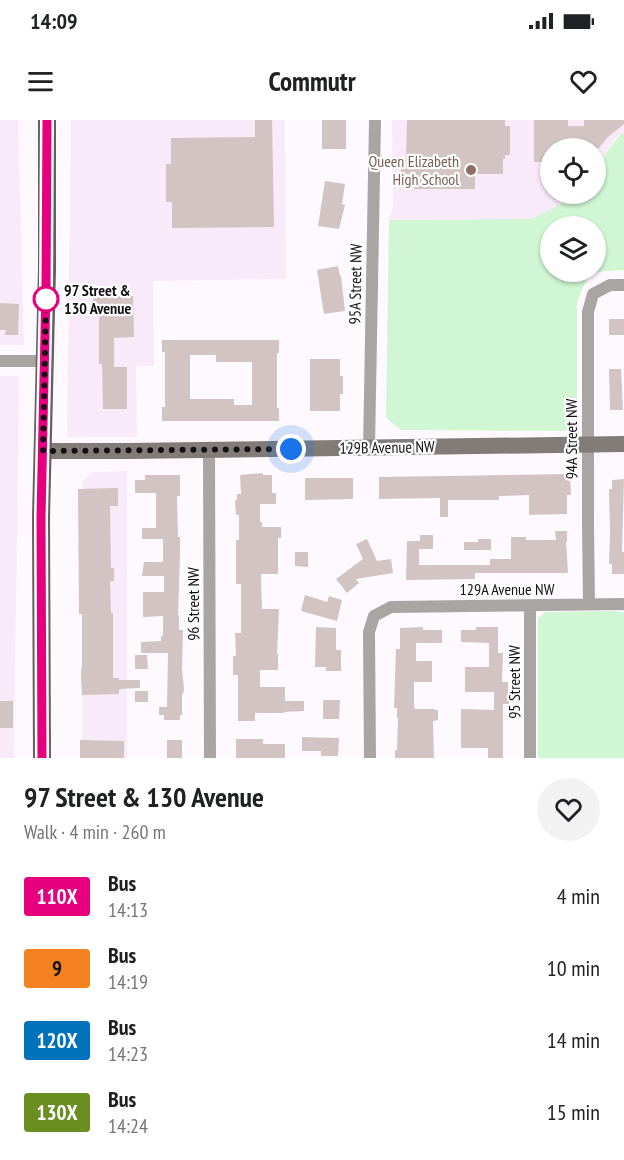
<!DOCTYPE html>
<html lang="en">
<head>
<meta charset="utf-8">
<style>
  :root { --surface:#fff; --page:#f2f2f2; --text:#202124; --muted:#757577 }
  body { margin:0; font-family:"PT Sans Narrow",sans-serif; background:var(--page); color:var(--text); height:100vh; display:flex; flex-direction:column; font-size:22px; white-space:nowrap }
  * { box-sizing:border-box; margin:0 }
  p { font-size:20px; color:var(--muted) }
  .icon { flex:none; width:33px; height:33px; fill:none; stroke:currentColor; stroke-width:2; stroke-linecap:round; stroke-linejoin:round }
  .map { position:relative; height:638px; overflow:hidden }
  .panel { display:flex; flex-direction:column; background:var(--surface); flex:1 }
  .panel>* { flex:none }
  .badge { padding:0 12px; border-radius:4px; font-size:21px; line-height:39px }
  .tools { position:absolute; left:540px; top:18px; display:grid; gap:12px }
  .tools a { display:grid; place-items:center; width:66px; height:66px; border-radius:50%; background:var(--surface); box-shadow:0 2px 4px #0004; font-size:30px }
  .you { position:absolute; width:30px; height:30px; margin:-15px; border:4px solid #fff; border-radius:50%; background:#1a73e8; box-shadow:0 0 0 9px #1a73e833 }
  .map>.badge { position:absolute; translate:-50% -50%; box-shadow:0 0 0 3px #fff }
  .round { display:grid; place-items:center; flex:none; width:63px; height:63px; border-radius:32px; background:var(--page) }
  .overview { display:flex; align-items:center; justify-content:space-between; height:102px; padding:0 24px }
  h1 { font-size:28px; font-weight:600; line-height:45px }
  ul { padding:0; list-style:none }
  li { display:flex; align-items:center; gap:18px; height:72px; padding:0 24px }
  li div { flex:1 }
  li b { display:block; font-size:22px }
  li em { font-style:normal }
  li .badge { min-width:66px; font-weight:700; text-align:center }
  .status { display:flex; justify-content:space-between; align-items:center; height:42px; padding:0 30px; background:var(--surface); direction:ltr }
  .status svg { height:16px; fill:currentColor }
  header { display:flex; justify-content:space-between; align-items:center; height:78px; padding:0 24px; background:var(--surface); font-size:27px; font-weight:600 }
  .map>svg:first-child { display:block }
  .built { fill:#f8eaf9 }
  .green { fill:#d0f6d3; fill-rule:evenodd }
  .building { fill:#d1c4c2; fill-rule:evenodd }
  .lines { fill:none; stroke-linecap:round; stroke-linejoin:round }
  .street { stroke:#a8a5a2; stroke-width:12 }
  .secondary { stroke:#817c77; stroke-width:16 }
  .primary { stroke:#656059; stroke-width:18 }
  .line-casing { stroke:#fff; stroke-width:14 }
  .line { stroke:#e6007e; stroke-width:9 }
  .walk { stroke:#141114; stroke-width:6; stroke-dasharray:0 10.8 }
  .education-dot { fill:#8d6e63; stroke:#fff; stroke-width:2 }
  .stop-dot { fill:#fff; stroke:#e6007e; stroke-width:3 }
  .labels { text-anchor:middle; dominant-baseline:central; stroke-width:4.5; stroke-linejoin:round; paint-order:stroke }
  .education-label { font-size:16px; fill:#785e54; stroke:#fff; text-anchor:end }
  .street-label { font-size:16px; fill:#141114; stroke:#fff }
  .stop-label { font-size:16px; font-weight:bold; fill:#141114; stroke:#fff; text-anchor:start }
</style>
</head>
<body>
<div class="status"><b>14:09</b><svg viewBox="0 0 49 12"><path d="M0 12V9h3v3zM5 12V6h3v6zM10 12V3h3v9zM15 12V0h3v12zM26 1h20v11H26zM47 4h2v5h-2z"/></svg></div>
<header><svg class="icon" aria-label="menu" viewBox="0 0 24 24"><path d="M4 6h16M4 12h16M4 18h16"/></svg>Commutr<svg class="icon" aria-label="heart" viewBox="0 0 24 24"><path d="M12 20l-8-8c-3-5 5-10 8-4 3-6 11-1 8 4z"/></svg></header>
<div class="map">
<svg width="624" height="638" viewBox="0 0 624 638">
  <rect width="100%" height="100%" fill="#fef9ff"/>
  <path class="built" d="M0,0H18L24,225H0Z
    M71,0H285L286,159L153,161L154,246H136L137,317H67Z
    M392,0H624V12L613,21L601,41L596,59V28H550V74H581L531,99L389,100L393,85Z
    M0,256H19L14,638H0Z
    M127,351V638H82V361L92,352Z"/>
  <path class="green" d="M624,12V150L604,151L590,155L582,169L577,183V304L572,311L401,310L386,298L389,100L531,99L581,74H596C596,47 605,30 624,12ZM550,106H596V152H550Z
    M618,491L624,493V638H538V498L545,492Z"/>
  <path class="building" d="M255,0H272L274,107L172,108V82H166V44H171V18L255,17Z
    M322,0H346V29H322Z
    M407,0H505V6H510V35H505V39H503V54H475V69H414V54H401V39H406Z
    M534,0H568V6H584V0H624V4L608,17L599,28H550V42H534Z
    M325,61L345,64L342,84L345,85L339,109L318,106Z
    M338,146L340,156H341L345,191L324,194L317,150Z
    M93,176H133L134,217L114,218V247H127V289H103L102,244H99V195H93Z
    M0,183L19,184L18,215H5L6,210H0Z
    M609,199H624V215H609Z
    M162,220H279V233H277V288H279V301H162V287H165V232H162ZM190,235H216V242H252V285H234V279H190Z
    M310,239H340V256H343V274H340V291H310Z
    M609,249H621L623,290H610Z
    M263,353V355H272V373H276V384H260V402H262V407H281V418H278V454H261L262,489H279L277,534H278V550H260V567H285V581H304V591L284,592V593H255V601H238V555H233V536H236L235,513H241V464H236V420H239V395H236L235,380H237V374H241L240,355Z
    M570,354L571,375H567V394L529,395V375L499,376V380H448V397H440V378L379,379V357Z
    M145,355H180V376H177L178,417H180V435L178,495H179V510H183L182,549L184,569L183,574H182V595H180V600H164V595H159V587H167L168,533H141V522L161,521V516H163V496L143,497V472H164V456H142L144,442H163V419H142V408H156V373H135V360H145Z
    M305,358H353V379L305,380Z
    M624,359L622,432H624V454H612V444H609L610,412L609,369H612V360Z
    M118,368V386H110L111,448H114V461H110L111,493H113V558H119V560H140V568L119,569V574L82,575L81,557V548H82V494H79L78,369Z
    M555,411H567V422H566L568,453H475V459L406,460L407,421H420V415H433V429H419V445H490V439H511V417H526V420H556Z
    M367,419L377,441L391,439L393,453L356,459L359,463L347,473L336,459L363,439L356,424Z
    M478,419H491V430H464V422H478Z
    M295,432H308V447L295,446Z
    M305,475L327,482L329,476L342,480L337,501L301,491Z
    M316,507L336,508V530H341V551H326V547H315Z
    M423,507V510H442V523H416V541H432V562H414V587L415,589H435V590H438V600L433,601L434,638H395V630H397L398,598H397V588H394L396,529H400V508Z
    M476,507H498V533H503L502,562H508V572H509V584H503V638H488V628H461V589L494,590V572H465V547H489V523L461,522V510H476Z
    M135,535H147L148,549H135Z
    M135,571H148V582H135Z
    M323,580H340L339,599H323Z
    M0,581H13V608H0Z
    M302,617L339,618L338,636H321V631H302Z
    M236,619H263V624H285V638H236Z
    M80,620L124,621V638H80Z
    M167,620H182V638H167Z"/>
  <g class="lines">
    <path class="street" d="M0,241H45
      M369,328L375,0
      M209,330L210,638
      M589,484L588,406V192L593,174L610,165H624
      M530,485V638
      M370,638L369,512L374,496L391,487L624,484"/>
    <path class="secondary" d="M43,331H128L624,324"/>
    <path class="primary" d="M42,638L41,397L47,149V0"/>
  </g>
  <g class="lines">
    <g class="line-casing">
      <path id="line" d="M42,638L41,397L46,168L47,0"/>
    </g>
    <use href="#line" class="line"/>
    <path class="walk" d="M46,179L43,331L291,329"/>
  </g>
  <circle class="education-dot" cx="471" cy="50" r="6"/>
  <circle class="stop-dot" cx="46" cy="179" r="12"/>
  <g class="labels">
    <g class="education-label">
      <text x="459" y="41">Queen Elizabeth<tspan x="459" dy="18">High School</tspan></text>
    </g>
    <g class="street-label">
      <text transform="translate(355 164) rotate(-89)">95A Street NW</text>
      <text transform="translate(571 319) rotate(-90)">94A Street NW</text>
      <text transform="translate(387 327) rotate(-1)">129B Avenue NW</text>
      <text x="507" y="469">129A Avenue NW</text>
      <text transform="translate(193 484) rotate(-90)">96 Street NW</text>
      <text transform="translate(514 562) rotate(-90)">95 Street NW</text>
    </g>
    <g class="stop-label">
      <text x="64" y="170">97 Street &amp;<tspan x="64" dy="18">130 Avenue</tspan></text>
    </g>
  </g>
</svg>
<div class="tools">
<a><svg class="icon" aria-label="locate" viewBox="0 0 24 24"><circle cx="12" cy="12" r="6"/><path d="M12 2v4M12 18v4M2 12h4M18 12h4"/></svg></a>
<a><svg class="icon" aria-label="layers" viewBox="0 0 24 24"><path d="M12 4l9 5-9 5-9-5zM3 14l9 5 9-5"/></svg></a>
</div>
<div class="you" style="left:291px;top:329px"></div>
</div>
<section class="panel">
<div class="overview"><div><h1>97 Street &amp; 130 Avenue</h1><p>Walk · 4 min · 260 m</p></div><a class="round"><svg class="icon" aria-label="heart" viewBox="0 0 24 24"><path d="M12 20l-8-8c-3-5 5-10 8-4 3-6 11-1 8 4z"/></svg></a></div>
<ul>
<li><span class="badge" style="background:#e6007e;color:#fff">110X</span><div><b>Bus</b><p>14:13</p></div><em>4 min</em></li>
<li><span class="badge" style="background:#f58220;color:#111">9</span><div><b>Bus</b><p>14:19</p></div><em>10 min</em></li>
<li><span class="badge" style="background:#0072bc;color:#fff">120X</span><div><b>Bus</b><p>14:23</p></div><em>14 min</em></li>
<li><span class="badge" style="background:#6b8e23;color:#fff">130X</span><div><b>Bus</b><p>14:24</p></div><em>15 min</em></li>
</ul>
</section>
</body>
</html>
